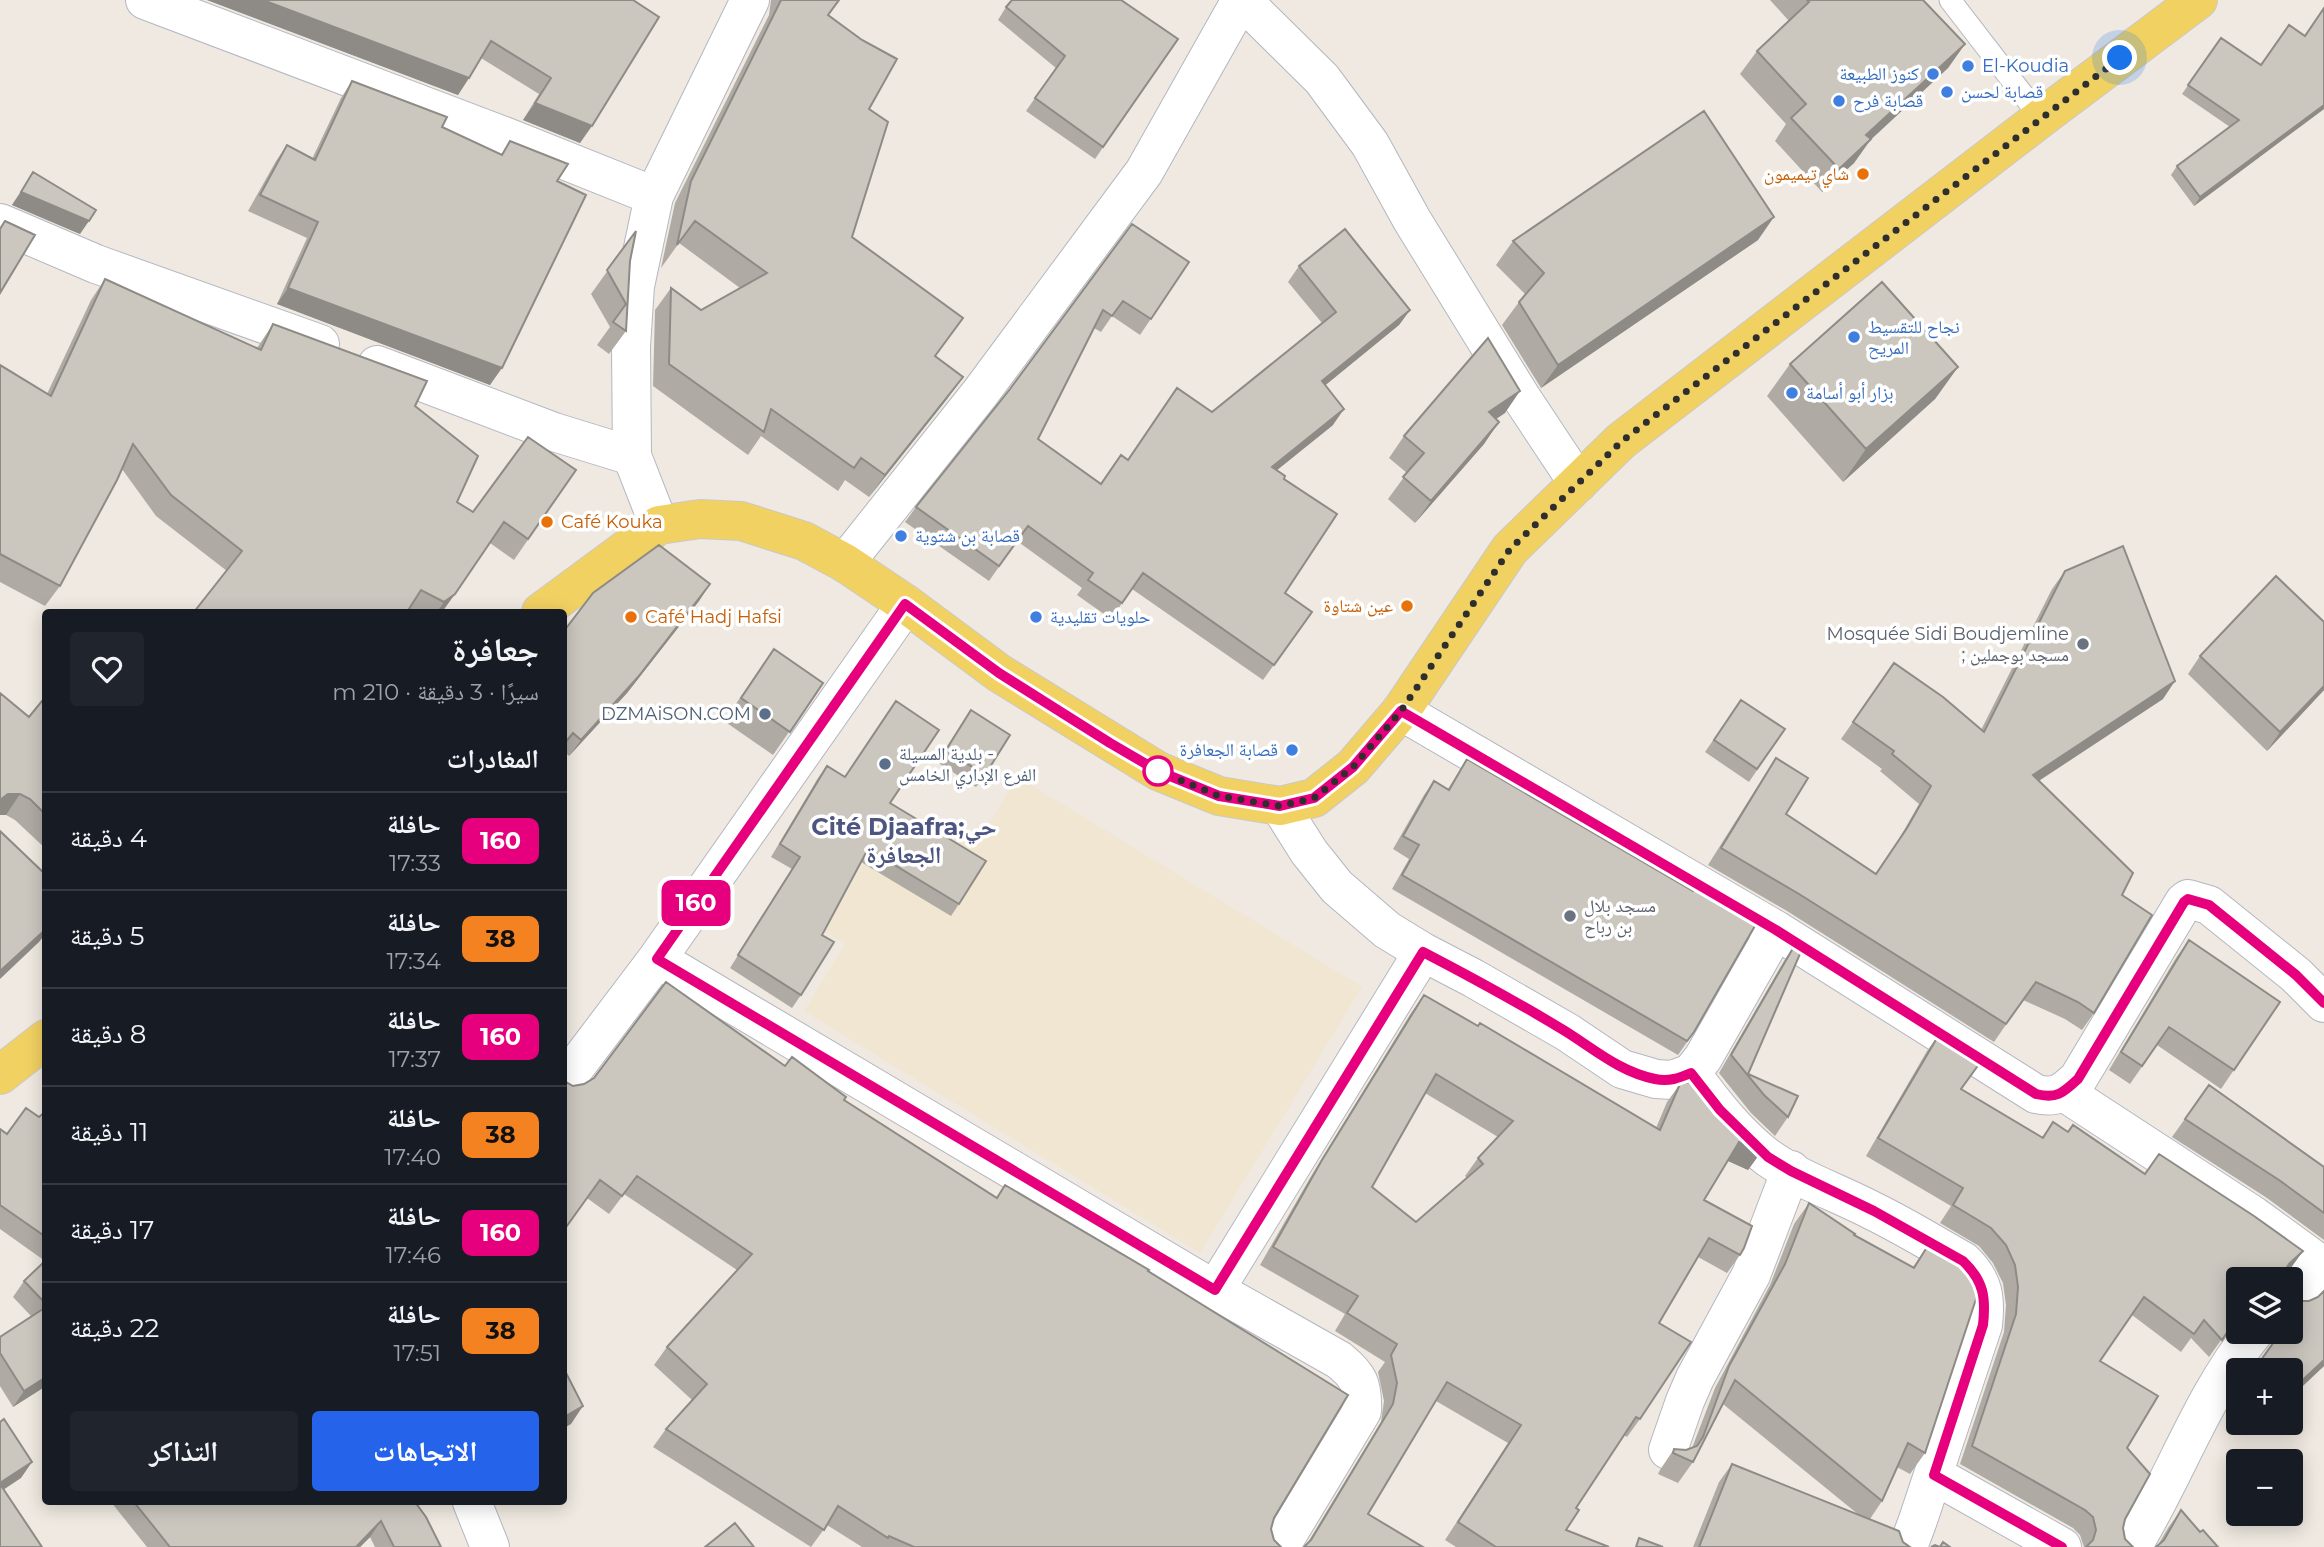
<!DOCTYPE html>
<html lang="ar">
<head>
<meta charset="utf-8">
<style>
  :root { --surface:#171b24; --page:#20242c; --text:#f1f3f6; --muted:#9ea1a6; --line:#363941; --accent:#2563eb }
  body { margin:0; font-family:Montserrat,"Noto Naskh Arabic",sans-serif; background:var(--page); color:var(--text); direction:rtl; height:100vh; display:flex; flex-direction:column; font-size:26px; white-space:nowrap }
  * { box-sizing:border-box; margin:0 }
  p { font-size:23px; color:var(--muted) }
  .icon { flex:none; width:38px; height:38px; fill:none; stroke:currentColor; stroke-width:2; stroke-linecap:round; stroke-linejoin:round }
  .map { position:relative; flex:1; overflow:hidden; direction:ltr }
  .drawer { position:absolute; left:42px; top:609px; width:525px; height:896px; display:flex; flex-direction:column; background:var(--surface); border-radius:7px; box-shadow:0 4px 18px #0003; direction:rtl }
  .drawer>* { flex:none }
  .badge { padding:0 14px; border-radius:10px; font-size:24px; line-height:46px }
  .buttons { position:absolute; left:2226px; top:1267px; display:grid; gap:14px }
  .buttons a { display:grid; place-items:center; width:77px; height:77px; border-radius:7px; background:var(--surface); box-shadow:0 4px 18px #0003; font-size:35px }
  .you { position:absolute; width:35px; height:35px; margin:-18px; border:5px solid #fff; border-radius:50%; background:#1a73e8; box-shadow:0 0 0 10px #1a73e833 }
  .map>.badge { position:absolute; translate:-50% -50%; box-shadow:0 0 0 4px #fff }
  h2 { padding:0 28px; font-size:26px; line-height:63px }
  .round { display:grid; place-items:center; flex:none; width:74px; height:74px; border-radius:7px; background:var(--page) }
  .headline { display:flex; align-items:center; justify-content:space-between; height:119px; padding:0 28px }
  h1 { font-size:33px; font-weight:700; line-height:52px }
  .button { display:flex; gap:14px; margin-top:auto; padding:14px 28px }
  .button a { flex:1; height:80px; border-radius:7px; background:var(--accent); color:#fff; font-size:28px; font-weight:700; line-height:80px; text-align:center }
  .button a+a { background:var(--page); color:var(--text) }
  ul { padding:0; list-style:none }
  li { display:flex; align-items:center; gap:21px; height:98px; padding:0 28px; border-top:2px solid var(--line) }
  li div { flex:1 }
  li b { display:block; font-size:26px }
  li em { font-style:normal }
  li .badge { min-width:77px; font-weight:700; text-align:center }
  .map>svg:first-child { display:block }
  .education { fill:#f0e6d1 }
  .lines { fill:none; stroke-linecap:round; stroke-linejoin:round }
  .lane-casing { stroke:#b4b7c1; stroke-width:23 }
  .street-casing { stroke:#b4b7c1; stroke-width:40 }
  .secondary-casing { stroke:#b4b7c1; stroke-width:40 }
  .primary-casing { stroke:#c9c9c9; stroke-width:40 }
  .lane { stroke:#fff; stroke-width:21 }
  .street { stroke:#fff; stroke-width:38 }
  .secondary { stroke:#fff; stroke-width:38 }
  .primary { stroke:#f2d163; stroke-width:38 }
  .wall { fill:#afaba4; fill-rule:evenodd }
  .shaded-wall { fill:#8e8b86 }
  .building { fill:#cbc7bf; stroke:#8e8b86; stroke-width:2; fill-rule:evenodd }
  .line-casing { stroke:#fff; stroke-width:16 }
  .line { stroke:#e6007e; stroke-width:10 }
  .walk { stroke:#2e2e2e; stroke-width:7; stroke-dasharray:0 12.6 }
  .shop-dot { fill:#3f7fe0; stroke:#fff; stroke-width:2.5 }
  .food-dot { fill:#e8710a; stroke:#fff; stroke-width:2.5 }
  .worship-dot { fill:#6b7280; stroke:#fff; stroke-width:2.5 }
  .service-dot { fill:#5c6f8a; stroke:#fff; stroke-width:2.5 }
  .stop-dot { fill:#fff; stroke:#e6007e; stroke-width:3.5 }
  .labels { text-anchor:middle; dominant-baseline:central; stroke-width:7; stroke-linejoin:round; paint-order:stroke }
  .shop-label { font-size:18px; fill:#366cbe; stroke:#fff; text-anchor:start }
  .food-label { font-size:18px; fill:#c56008; stroke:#fff; text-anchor:end }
  .worship-label { font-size:18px; fill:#5b616d; stroke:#fff; text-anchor:end }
  .service-label { font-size:18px; fill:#4e5e75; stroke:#fff; text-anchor:end }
  .district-label { font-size:24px; font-weight:bold; fill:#4d5680; stroke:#fff }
</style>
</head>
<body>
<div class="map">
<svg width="2324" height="1547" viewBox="0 0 2324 1547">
  <rect width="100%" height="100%" fill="#efe9e1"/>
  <path class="education" d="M1018,777L1362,987L1200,1253L804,1011L845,944L823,930L886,827L928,853L948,821L979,840Z"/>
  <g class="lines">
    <g class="lane-casing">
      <path id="lane" d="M1950,0L2041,118"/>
    </g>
    <g class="street-casing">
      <path id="street" d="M145,0L504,136L654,196
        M1242,0L1322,79L1370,144L1412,220L1521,397L1578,483
        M0,223L96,264L320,344
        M377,365L554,432L632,456
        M845,563L981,392L1144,172L1241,0
        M1280,806L1309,852L1337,887L1387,930L1423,952L1473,978L1567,1032L1622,1069L1656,1079L1672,1080L1691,1073L1703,1058L1776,930L1401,711
        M1776,930L2036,1094C2056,1099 2064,1092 2078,1079L2184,902L2188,899L2209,905L2296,975L2324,1003
        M657,959L1215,1290L1339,1360C1359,1376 1363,1385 1362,1411L1280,1547
        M1691,1073C1713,1103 1737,1134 1767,1157C1799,1180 1839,1193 1873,1211C1904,1226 1933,1244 1963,1261C1984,1281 1986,1298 1983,1325L1918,1520L1908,1547
        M564,1082L657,959L906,604
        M2064,1092L2254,1216L2324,1267
        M1215,1290L1423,952
        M2291,1298L2324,1268
        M1668,1450L1685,1401L1695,1378L1751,1275L1791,1170
        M1934,1475L2062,1547
        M472,1502L490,1547
        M2132,1547C2175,1477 2202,1396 2254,1332"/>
    </g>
    <g class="secondary-casing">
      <path id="secondary" d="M659,525L632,456L631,346L635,286L654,196L750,0"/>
    </g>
    <g class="primary-casing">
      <path id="primary" d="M541,612L659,525L700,519L741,521L804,541L845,563L906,604L999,673L1158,771L1219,796L1280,806L1314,798L1353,767L1401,711L1510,549L1621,441L2041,118L2198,0
        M0,1075L46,1039"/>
    </g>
    <use href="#lane" class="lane"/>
    <use href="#street" class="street"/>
    <use href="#secondary" class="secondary"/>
    <use href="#primary" class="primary"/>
  </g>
  <path class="wall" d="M207,0H633L580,143L523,120L539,94L481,58L469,78L458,95Z
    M771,0H840L828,16L869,109L852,237L935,357L947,399L869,497L845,480L838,491L761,436L748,455L653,386L655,310L671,288L701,310L740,288L679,243L661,268L675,203L769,15Z
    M1770,0H1923L1965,44L1948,68L1871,139L1854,163L1822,192L1775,141L1786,124L1740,74L1757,51L1789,21Z
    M1006,7L1178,39L1095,159L1026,111L1056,68L998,20Z
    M2324,8V109L2194,206L2171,175L2177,166L2230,127L2182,94L2221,38L2261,65L2304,36Z
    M352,81L442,127L501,155L510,141L557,181L490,385L277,304L307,238L248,211L276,161L287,145L312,159L341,98Z
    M33,172L80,234L12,205Z
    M1132,224L1189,262L1140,335L1112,316L1101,332L1094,328L1038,439L1101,484L1127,460L1212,412L1322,323L1288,282L1299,266L1410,310L1399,325L1325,385L1333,425L1277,470L1284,479L1285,593L1312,612L1263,680L1132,589L1111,619L1077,595L1082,588L1017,541L989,581L905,522L916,507L1010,389Z
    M636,231L630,261L626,331L609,354L597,345L610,327L591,294Z
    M1758,240L1541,388L1502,325L1525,294L1496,265L1513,241Z
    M105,279L257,348L273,324L415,406L457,502L473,512L576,470L514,560L490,543L442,612H410L227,571L156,516L122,469L60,586L45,606L0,582V365L47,394L91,300Z
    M1790,364L1958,367L1935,399L1843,482L1767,396Z
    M1505,413L1496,419L1484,444L1415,523L1388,499L1407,473L1389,458L1404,436Z
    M2065,571L2163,699L2039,781L2122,895L2094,1013L2082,1030L2065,1019L2023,1000L1994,1042L1787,911L1708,865L1764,776L1776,758L1786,814L1876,874L1895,846L1919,804L1880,771L1882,769L1841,739L1894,663L1981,730L2052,589Z
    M710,584L699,601L627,693L569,756L564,751V631Z
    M774,649L823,683L773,755L724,721Z
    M2200,656L2324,690L2267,751L2188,674Z
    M46,696V849L15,820L6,815L29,717Z
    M1741,700L1785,729L1749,782L1705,752Z
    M963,722L985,775L976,787L937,762Z
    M1467,759L1694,1032L1678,1055L1392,889L1409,859L1393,849L1424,795L1434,781L1448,789Z
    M827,766L890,803L959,904L951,916L861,862L822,935L801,995L792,1008L730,968L792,869L771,857L818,778Z
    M2189,940L2280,1002L2221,1089L2157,1045L2130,1084L2109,1070L2176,958Z
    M1796,943L1748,1074L1788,1117L1775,1136L1751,1113L1719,1073L1784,961Z
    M1424,995L1656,1128L1667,1102L1680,1084L1732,1125L1761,1152L1748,1170L1728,1161L1704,1200L1740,1255L1727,1273L1698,1257L1659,1323L1640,1419L1627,1437L1624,1435L1576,1508L1566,1530L1609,1547H1456L1445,1540L1508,1443L1436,1401L1307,1544L1381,1422L1384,1401L1378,1372L1385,1362L1335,1331L1345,1314L1260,1265L1310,1178L1411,1013ZM1425,1093L1498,1137L1478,1158L1465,1176L1467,1178L1416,1222L1372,1187Z
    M1940,1033L1961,1089L2042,1137L2053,1122L2068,1132L2145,1174L2303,1251L2290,1269L2236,1319L2209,1357L2191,1338L2181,1352L2132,1315L2100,1361L2127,1448L2125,1519L2123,1528L2125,1539L2133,1547H2084L2080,1535L2073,1528L1960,1464L2004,1332L2006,1305L2003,1283L1993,1263L1979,1246L1940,1223L1951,1206L1866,1156L1927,1051Z
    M785,1066L844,1100L996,1198L1005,1185L1148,1271L1274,1518L1271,1529L1274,1540L1281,1547H862L827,1525L811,1547L653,1447L666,1429L692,1400L654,1365L667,1347L737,1270L624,1194L609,1214L587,1198L573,1086Z
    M2209,1085L2324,1167V1240L2267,1198L2172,1137Z
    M46,1111V1386L13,1407L0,1386V1337L31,1316L13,1297L24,1281L45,1261L0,1229V1129L7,1134L39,1117Z
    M1809,1203L1854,1235L1913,1267L1932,1239L1925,1453L1910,1474L1897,1467L1882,1501L1870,1519L1910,1547H1693L1719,1482L1732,1464L1859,1515L1723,1404L1693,1462L1678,1483L1658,1474L1660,1470L1674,1449L1686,1450L1692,1448L1715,1388L1770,1285L1794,1224Z
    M2324,1291V1366L2291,1397V1370H2254L2272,1345L2276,1335L2275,1332H2291V1297L2298,1301H2309L2318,1297Z
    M111,1502H415L441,1547H375L370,1537L360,1547H147Z
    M2181,1510L2200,1532L2158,1545L2168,1528Z"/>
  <path class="shaded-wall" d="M207,0H263L469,78L458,95Z
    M1965,44L1948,68L1850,159L1866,135Z
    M535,103L592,126L580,143L523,120Z
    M2324,105V109L2194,206L2200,197Z
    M1871,139L1854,163L1822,192L1839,169Z
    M21,192L89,221L80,234L12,205Z
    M1774,217L1758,240L1541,388L1558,365Z
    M288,288L502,368L490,385L277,304Z
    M1410,310L1399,325L1311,397L1322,381Z
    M1958,367L1935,399L1843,482L1866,449Z
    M963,377L947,399L869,497L885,475Z
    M1520,391L1505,413L1473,434L1489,412Z
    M1344,409L1333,425L1261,483L1272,467Z
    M1499,422L1484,444L1415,523L1431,501Z
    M710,584L699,601L627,693L569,756L581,740Z
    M455,594L442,612H437L444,602Z
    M2175,681L2163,699L2020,793L2033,775Z
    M2324,686V690L2267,751L2280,732Z
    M8,794H20L6,815H0V800Z
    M46,929V933L39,942L0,979V971Z
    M1739,1142L1761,1152L1748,1170L1726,1160Z
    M2303,1251L2290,1269L2279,1279L2289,1264Z
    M2324,1360V1366L2291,1397V1391Z
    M46,1377V1386L13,1407L24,1391Z
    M583,1406L571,1424L564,1428V1417Z
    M32,1462L21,1478L0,1492V1483Z
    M381,1521L370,1537L360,1547H356Z"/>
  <path class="building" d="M263,0H633L659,17L592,126L535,103L551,78L491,41L469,78Z
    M781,0H839L828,15L862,40L897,59L869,109L888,122L852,237L963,318L935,356L963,377L885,475L861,458L854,468L771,409L764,432L669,364L671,288L701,310L767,273L695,221L677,245L691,181Z
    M1012,0H1121L1178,39L1103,147L1035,98L1065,56L1006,7Z
    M1807,0H1923L1965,44L1866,135L1871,139L1839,169L1791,118L1806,104L1757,51L1809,2Z
    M2324,8V105L2200,197L2177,166L2239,120L2188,85L2221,38L2261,65L2289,25L2305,36Z
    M352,81L447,117L442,127L502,155L510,141L568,164L557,181L586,195L502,368L288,288L318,222L260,195L287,145L315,160Z
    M1704,111L1774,217L1558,365L1519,302L1544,273L1513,241Z
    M33,172L96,210L89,221L21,192Z
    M5,221L35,235L0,293V229Z
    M1132,224L1189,262L1151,319L1123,301L1112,316L1103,310L1038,439L1101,484L1121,455L1128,460L1177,388L1212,412L1336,312L1299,266L1345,229L1410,310L1322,381L1344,409L1272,467L1285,476L1284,479L1337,514L1285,593L1312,612L1274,665L1143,573L1122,603L1088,580L1093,573L1028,526L999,566L916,507L1010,389Z
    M636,231L630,261L626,331L613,322L626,304L607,270Z
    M105,279L261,350L273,324L427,381L415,406L478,456L457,502L473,512L528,437L576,470L528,539L504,522L455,594L444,602L421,590L407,612H194L242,551L171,495L133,444L117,480L60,586L0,554V365L51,396Z
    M1882,282L1958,367L1866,449L1790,364Z
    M1488,338L1520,391L1489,412L1499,422L1431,501L1403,477L1424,453L1404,436Z
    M659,545L710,584L638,677L581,740L573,733L564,744V631L593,593Z
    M2123,546L2175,681L2033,775L2133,873L2122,895L2152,915L2094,1013L2078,1002L2036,982L2006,1024L1799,894L1721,848L1776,758L1808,778L1786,814L1876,874L1907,828L1931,786L1892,754L1894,751L1853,722L1894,663L1943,697L1984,732L2065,571Z
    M2276,576L2324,622V686L2280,732L2200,656Z
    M774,649L823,683L790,732L741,698Z
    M0,693L29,717L46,696V815L30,799L20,794H8L0,800Z
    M1741,700L1785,729L1757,769L1714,740Z
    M896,701L939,730L890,803L986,861L959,904L868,849L822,935L834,942L801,995L738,955L800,857L780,844L827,766L845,777Z
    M971,710L1010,735L985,775L946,750Z
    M1467,759L1693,891L1695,889L1756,924L1694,1032L1687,1041L1402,875L1419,845L1403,836L1434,781L1449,790Z
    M0,831L46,875V929L0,971Z
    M2189,940L2280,1002L2234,1070L2169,1027L2142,1066L2121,1052Z
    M1796,943L1803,947L1748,1074L1798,1096L1788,1117L1764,1095L1731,1055Z
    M666,982L785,1066L792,1057L846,1097L844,1100L997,1198L1005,1185L1149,1270L1148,1271L1348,1395L1274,1518L1271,1529L1274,1540L1281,1547H914L889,1536L888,1538L838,1506L824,1530L666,1429L707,1384L667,1347L752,1254L637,1176L622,1196L600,1180L564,1230V1081L573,1086L584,1084L594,1078Z
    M1424,995L1478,1026L1480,1023L1660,1130L1680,1084L1696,1081L1732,1125L1761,1152L1739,1142L1704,1200L1752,1226L1744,1248L1740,1255L1709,1238L1659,1323L1691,1342L1640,1419L1636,1417L1576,1508L1579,1510L1566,1530L1609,1547H1496L1458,1522L1521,1425L1447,1382L1368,1514L1423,1547H1304L1311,1540L1393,1404L1397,1383L1391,1355L1397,1344L1347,1313L1358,1296L1273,1247L1322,1160ZM1436,1074L1513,1121L1478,1158L1483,1164L1416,1222L1372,1187Z
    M1940,1033L1982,1060L1961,1089L2043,1138L2053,1122L2068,1132L2073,1125L2145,1174L2159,1154L2254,1216L2303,1251L2289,1264L2283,1274V1279H2238V1316L2222,1340L2204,1320L2194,1334L2144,1297L2100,1361L2158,1396L2127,1448L2150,1474L2125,1519L2123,1528L2125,1539L2133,1547H2086L2093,1540L2096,1530L2093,1517L2085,1510L1972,1446L2016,1314L2018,1287L2015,1265L2006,1245L1991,1228L1953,1205L1963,1188L1878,1138Z
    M2209,1085L2324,1167V1213L2279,1180L2185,1119Z
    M26,1108L39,1117L46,1111V1237L0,1205V1129L7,1134Z
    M1809,1203L1855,1234L1854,1235L1914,1268L1932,1239L1964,1257L1972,1266L1977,1280L1976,1299L1925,1453L1908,1443L1882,1501L1735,1380L1693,1462L1673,1453L1674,1449L1686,1450L1697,1446L1703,1437L1729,1366L1785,1264Z
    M46,1260V1304L24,1281Z
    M2324,1291V1360L2291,1391V1370H2254L2281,1332H2291V1297L2298,1301H2309L2318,1297Z
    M46,1307V1377L24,1391L0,1353V1337Z
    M564,1369L583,1406L564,1417Z
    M4,1419L32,1462L0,1483V1422Z
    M1732,1464L1899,1531L1903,1542L1910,1547H1699Z
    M0,1484L42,1547H0Z
    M134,1502H415L426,1517L441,1547H394L381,1521L356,1547H170Z
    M2181,1510L2200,1532L2203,1530L2218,1547H2156L2164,1540Z
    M735,1523L754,1547H705Z
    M1639,1538L1663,1547H1636Z
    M1943,1542L1950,1547H1931L1935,1545L1940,1547Z"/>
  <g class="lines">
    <g class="line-casing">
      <path id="line" d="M2062,1547L1934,1475L1983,1325C1986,1298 1984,1281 1963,1261L1874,1211L1791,1171L1768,1157L1720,1110L1691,1073C1679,1078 1669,1082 1655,1079C1620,1072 1594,1049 1565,1031C1519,1003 1471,977 1423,952L1215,1290L657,959L905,604L999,673L1110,743L1158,771L1219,796L1280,806L1314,798L1353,767L1401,711L1776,930L2036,1094C2057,1099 2063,1093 2078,1079L2184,902L2188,899L2209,905L2296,975L2324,1003"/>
    </g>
    <use href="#line" class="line"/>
    <path class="walk" d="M1158,771L1219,796L1280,806L1314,798L1353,767L1401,711L1510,549L1622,441L2120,58"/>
  </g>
  <g class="shop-dot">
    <circle cx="1968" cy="66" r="7"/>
    <circle cx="1933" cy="74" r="7"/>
    <circle cx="1947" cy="92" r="7"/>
    <circle cx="1839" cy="101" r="7"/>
    <circle cx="1854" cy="337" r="7"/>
    <circle cx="1792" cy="393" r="7"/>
    <circle cx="901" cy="536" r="7"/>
    <circle cx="1036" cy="617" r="7"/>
    <circle cx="1292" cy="750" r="7"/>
  </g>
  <g class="food-dot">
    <circle cx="1863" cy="174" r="7"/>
    <circle cx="547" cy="522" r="7"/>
    <circle cx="1407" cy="606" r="7"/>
    <circle cx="631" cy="617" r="7"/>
  </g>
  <g class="worship-dot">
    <circle cx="2083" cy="644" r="7"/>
    <circle cx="1570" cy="916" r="7"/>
  </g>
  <g class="service-dot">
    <circle cx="765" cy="714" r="7"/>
    <circle cx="885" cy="764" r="7"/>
  </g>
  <circle class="stop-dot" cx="1158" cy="771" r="14"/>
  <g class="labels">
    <g class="shop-label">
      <text x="1982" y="66">El-Koudia</text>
      <text x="1919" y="74" text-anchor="end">كنوز الطبيعة</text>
      <text x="1961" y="92">قصابة لحسن</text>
      <text x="1853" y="101">قصابة فرح</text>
      <text x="1868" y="327">نجاح للتقسيط<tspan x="1868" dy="21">المريح</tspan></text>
      <text x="1806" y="393">بزار أبو أسامة</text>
      <text x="915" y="536">قصابة بن شتوية</text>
      <text x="1050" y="617">حلويات تقليدية</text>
      <text x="1278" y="750" text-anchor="end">قصابة الجعافرة</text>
    </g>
    <g class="food-label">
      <text x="1849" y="174">شاي تيميمون</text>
      <text x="561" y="522" text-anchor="start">Café Kouka</text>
      <text x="1393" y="606">عين شتاوة</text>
      <text x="645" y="617" text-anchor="start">Café Hadj Hafsi</text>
    </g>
    <g class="worship-label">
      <text x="2069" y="634">Mosquée Sidi Boudjemline<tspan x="2069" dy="21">; مسجد بوجملين</tspan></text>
      <text x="1584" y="906" text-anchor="start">مسجد بلال<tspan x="1584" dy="21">بن رباح</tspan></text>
    </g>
    <g class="service-label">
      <text x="751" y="714">DZMAiSON.COM</text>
      <text x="899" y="754" text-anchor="start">بلدية المسيلة -<tspan x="899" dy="21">الفرع الإداري الخامس</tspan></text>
    </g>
    <g class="district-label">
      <text x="904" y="826">Cité Djaafra;حي<tspan x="904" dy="28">الجعافرة</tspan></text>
    </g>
  </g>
</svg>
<div class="buttons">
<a><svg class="icon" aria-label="layers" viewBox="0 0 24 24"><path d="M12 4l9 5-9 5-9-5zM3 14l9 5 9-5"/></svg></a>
<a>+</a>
<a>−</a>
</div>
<div class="you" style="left:2120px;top:58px"></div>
<b class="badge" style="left:696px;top:903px;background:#e6007e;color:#fff">160</b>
<section class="drawer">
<div class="headline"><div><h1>جعافرة</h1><p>سيرًا · 3 دقيقة · 210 m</p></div><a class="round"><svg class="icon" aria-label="heart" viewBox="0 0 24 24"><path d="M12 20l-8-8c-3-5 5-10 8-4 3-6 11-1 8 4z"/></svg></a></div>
<h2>المغادرات</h2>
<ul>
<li><span class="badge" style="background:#e6007e;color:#fff">160</span><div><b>حافلة</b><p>17:33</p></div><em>4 دقيقة</em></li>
<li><span class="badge" style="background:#f58220;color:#111">38</span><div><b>حافلة</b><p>17:34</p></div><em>5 دقيقة</em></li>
<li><span class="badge" style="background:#e6007e;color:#fff">160</span><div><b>حافلة</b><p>17:37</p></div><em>8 دقيقة</em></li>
<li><span class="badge" style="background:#f58220;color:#111">38</span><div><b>حافلة</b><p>17:40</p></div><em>11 دقيقة</em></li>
<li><span class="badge" style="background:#e6007e;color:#fff">160</span><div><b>حافلة</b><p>17:46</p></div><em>17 دقيقة</em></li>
<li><span class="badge" style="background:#f58220;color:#111">38</span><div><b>حافلة</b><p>17:51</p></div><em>22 دقيقة</em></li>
</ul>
<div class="button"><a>الاتجاهات</a><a>التذاكر</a></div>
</section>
</div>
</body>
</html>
